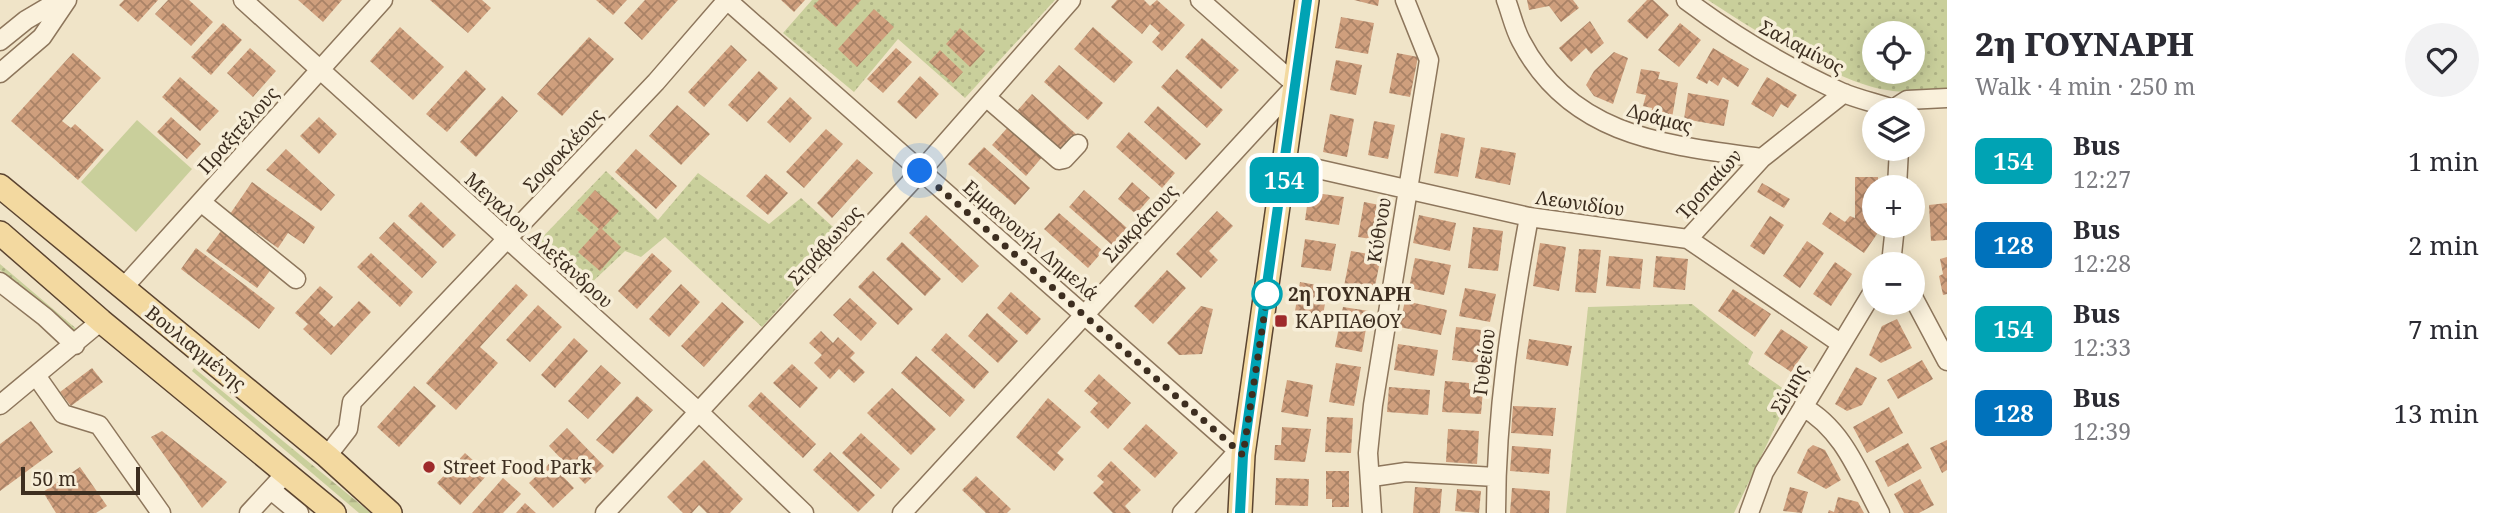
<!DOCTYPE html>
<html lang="en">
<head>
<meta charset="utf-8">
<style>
  :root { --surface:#fff; --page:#f2f2f3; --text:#2b2b33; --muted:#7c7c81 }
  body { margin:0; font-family:"Noto Serif",serif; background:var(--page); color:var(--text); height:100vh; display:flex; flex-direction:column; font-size:26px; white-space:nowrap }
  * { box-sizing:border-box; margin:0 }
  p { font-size:23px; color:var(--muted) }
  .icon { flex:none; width:38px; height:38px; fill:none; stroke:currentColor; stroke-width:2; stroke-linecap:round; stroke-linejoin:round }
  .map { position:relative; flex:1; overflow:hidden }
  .panel { display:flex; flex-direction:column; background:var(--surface); width:560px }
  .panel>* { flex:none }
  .badge { padding:0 14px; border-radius:10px; font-size:24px; line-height:46px }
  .tools { position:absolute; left:1862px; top:21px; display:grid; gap:14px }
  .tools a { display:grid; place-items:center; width:63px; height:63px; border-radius:50%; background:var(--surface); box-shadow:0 4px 18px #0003; font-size:35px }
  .scale { position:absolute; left:21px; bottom:18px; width:119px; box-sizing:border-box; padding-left:7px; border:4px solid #3d2e20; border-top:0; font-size:19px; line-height:24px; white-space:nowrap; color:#3d2e20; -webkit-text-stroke:5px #f7eed8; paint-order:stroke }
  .you { position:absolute; width:35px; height:35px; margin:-18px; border:5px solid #fff; border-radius:50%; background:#1a73e8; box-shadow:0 0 0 10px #1a73e833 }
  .map>.badge { position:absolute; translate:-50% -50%; box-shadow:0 0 0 4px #fff }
  .round { display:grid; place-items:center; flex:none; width:74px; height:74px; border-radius:37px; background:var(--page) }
  .overview { display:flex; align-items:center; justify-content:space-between; height:119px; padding:0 28px }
  h1 { font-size:33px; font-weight:800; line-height:52px }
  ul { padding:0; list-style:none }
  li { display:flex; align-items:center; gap:21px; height:84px; padding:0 28px }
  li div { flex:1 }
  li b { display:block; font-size:26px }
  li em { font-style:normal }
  li .badge { min-width:77px; font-weight:700; text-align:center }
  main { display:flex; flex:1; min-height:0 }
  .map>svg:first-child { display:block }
  .grass { fill:url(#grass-dots); fill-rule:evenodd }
  .forest { fill:url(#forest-firs) }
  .garden { fill:#c9cf9b }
  .building { fill:url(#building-cross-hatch) }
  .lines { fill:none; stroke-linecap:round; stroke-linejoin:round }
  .minor-casing { stroke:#8d765c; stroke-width:21 }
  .major-casing { stroke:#5b4430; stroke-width:26 }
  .minor { stroke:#faf1dc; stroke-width:18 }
  .major { stroke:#f3d9a0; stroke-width:23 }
  .line-casing { stroke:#fff; stroke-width:16 }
  .line { stroke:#00a3b4; stroke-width:10 }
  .walk { stroke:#3d2e20; stroke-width:7; stroke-dasharray:0 12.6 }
  .stop-dot { fill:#fff; stroke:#00a3b4; stroke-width:3.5 }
  .poi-dot { fill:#9e2a2b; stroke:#f7eed8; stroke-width:2.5 }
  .labels { text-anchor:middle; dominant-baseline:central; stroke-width:7; stroke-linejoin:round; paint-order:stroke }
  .street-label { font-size:19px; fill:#3d2e20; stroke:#f7eed8 }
  .stop-label { font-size:19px; font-weight:bold; fill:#3d2e20; stroke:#f7eed8; text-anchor:start }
  .poi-label { font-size:19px; fill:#3d2e20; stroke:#f7eed8; text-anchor:start }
</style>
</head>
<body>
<main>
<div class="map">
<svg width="1947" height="513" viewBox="0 0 1947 513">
  <defs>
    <pattern id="grass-dots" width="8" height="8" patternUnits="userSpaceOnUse" patternTransform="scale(1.75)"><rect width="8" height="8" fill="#c9cf9b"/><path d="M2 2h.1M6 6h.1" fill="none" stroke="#aeb285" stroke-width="1.8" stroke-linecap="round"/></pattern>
    <pattern id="forest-firs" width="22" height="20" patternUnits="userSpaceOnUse" patternTransform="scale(1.75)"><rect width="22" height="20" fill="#c9cf9b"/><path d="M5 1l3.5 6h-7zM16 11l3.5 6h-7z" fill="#aeb285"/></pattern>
    <pattern id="building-cross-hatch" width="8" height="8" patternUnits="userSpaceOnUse" patternTransform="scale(1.75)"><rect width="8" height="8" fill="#cf9f7d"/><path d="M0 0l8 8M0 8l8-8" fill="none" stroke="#a98266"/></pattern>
  </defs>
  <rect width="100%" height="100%" fill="#f0e4c8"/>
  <path class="grass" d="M812,0H1055L965,98L898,39L854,92L783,33Z
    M1708,0H1947V88C1930,89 1910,93 1893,91C1841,86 1752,29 1708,0ZM1913,33V72H1874V33Z
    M606,171L658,220L698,173L769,224L801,198L843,236L762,327L665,237L641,257L625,251L587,287L535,245Z
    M0,264L79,331L76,334L46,305L0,270Z
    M1692,304L1753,352L1748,364L1791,394L1734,513H1566L1588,307Z"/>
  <path class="forest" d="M194,368L371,513H359L192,371Z"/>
  <path class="garden" d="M137,120L192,169L136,232L81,182Z"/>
  <path class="building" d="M124,0H158L138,22L119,5Z
    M168,0H189L213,22L191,46L155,14Z
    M298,0H342L323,22Z
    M430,0H482L491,8L468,33Z
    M596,0H627L613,15Z
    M645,0H678L642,40L624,23Z
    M781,0H805L794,12Z
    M819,0H861L836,27L813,6Z
    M1117,0H1144L1150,6L1157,0L1185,25L1162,51L1152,42L1160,33L1150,24L1142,34L1111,7Z
    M1354,0H1379L1378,6Z
    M1527,0H1573L1579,8L1561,22L1549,6L1529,10Z
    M1647,0H1653L1669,15L1647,39L1627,21Z
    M874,9L894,27L857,67L838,49Z
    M1341,17L1374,23L1368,54L1335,48Z
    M1590,21L1604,43L1591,54L1586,48L1571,62L1559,48Z
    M223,23L242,40L211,75L191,57Z
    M1680,23L1701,40L1679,67L1658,50Z
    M400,27L444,67L413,100L370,61Z
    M1093,27L1133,62L1114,83L1074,49Z
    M960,28L985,51L970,67L946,44Z
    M589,37L614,59L562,116L537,94Z
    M1202,38L1239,70L1221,89L1185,57Z
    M731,45L747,60L704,107L688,92Z
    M250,48L276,71L253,97L227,73Z
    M896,48L912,62L883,93L867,79Z
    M1713,48L1749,69L1738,87L1723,77L1718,86L1709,80L1707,84L1696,78Z
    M940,50L963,72L953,83L929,62Z
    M1614,52L1628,58L1613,104L1594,96L1586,85L1594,71Z
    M73,53L101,78L62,121L71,128L75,124L104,150L78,180L11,121Z
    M1397,53L1418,57L1410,97L1389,93Z
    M1336,60L1362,65L1356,95L1330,90Z
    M1059,65L1103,103L1088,120L1044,82Z
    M1177,69L1223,110L1207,128L1161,87Z
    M1641,69L1660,72L1658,79L1678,83L1672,118L1651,115L1652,108L1643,106L1646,95L1636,93Z
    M466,70L486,89L447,132L426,114Z
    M759,71L778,88L747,122L728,105Z
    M920,76L939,94L916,119L897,102Z
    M180,77L219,111L200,131L162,97Z
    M1767,77L1797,95L1788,108L1781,104L1773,117L1751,104Z
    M1688,93L1729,100L1724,126L1684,119Z
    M1032,94L1076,134L1062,150L1017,111Z
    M502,96L518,111L476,157L460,142Z
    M790,97L812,118L790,143L767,122Z
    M677,105L710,134L681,165L649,136Z
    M1158,106L1201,144L1186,160L1144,122Z
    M1330,114L1354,119L1347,157L1323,152Z
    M171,117L201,144L187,159L157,132Z
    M319,117L337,134L319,154L300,136Z
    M1374,121L1395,125L1388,159L1368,155Z
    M1009,126L1043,156L1026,176L992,145Z
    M826,129L843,144L804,188L786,172Z
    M1129,132L1175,173L1162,188L1116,147Z
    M1441,133L1465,138L1458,177L1434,173Z
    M984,147L1030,188L1015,205L968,164Z
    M1481,147L1516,153L1510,185L1475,178Z
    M286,149L335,195L321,211L266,170Z
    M636,149L677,186L656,209L615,172Z
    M857,159L873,173L832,218L817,203Z
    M766,174L788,193L768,215L746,196Z
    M1855,177H1878V187H1874L1877,234L1864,253L1822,224L1830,212L1845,222L1850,216L1855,218Z
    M252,182L315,227L304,244L288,233L278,248L230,214Z
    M1132,182L1150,198L1136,214L1118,199Z
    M1762,183L1790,199L1784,208L1757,192Z
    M595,190L619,211L602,229L621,247L600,271L578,252L599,229L577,210Z
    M1084,190L1127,228L1112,245L1069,207Z
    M1309,192L1344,197L1339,225L1305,220Z
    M421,202L456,235L443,248L408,216Z
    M1364,202L1390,207L1384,241L1358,237Z
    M1947,203V240L1931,241L1929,205Z
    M1217,211L1233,226L1209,251L1218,260L1201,278L1176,254Z
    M1059,213L1103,251L1088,268L1044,229Z
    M926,215L979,266L962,283L909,233Z
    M1419,215L1456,223L1450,251L1413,243Z
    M1770,216L1784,225L1764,255L1750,246Z
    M394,222L437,262L422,278L379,238Z
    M1473,227L1503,231L1498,271L1468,268Z
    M221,231L272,268L257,288L206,251Z
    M1305,239L1336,244L1331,271L1301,267Z
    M1807,241L1824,253L1800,288L1783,276Z
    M902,242L941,279L925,296L886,259Z
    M1540,243L1566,247L1559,291L1533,286Z
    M196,248L275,308L259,329L181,269Z
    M1579,249L1601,250L1596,293L1575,292Z
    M1351,251L1381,256L1374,291L1344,286Z
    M371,253L413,292L400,307L357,267Z
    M652,253L672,271L637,309L618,291Z
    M1609,256L1643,259L1640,289L1606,286Z
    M1656,256L1688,259L1685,290L1653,287Z
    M1947,257V294L1943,295L1939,276L1943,274L1940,259Z
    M1415,258L1451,265L1444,295L1409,288Z
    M1835,262L1852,274L1831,306L1813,294Z
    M1167,270L1186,288L1153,324L1134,306Z
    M873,271L913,309L898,325L858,287Z
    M1300,282L1328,287L1323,315L1295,311Z
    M516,284L528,295L480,347L498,363L456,410L426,383Z
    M681,284L700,302L669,337L649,319Z
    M320,286L333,297L319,313L334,327L359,301L371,312L331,355L303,329L308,324L295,313Z
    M1465,288L1496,294L1490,322L1459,316Z
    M1733,289L1771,314L1755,337L1718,311Z
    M1011,292L1041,319L1027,335L997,308Z
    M850,298L877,323L861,341L833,315Z
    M1405,301L1447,310L1441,335L1399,327Z
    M722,302L744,322L704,367L681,346Z
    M538,305L562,327L530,362L506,340Z
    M1201,306L1213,309L1202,354L1179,355L1167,343Z
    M1343,307L1369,311L1362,352L1335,347Z
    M987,313L1018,341L998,363L968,336Z
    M1897,319L1912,348L1881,363L1869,355L1882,326Z
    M1456,327L1481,330L1480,342L1489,343L1487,364L1452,360Z
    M1781,329L1808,347L1791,372L1764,354Z
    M821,331L833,343L838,337L855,353L850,358L865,372L854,383L839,369L830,379L814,363L822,355L809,343Z
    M946,333L989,372L974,389L931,350Z
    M574,338L588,351L555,388L541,375Z
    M1529,339L1572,346L1568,366L1526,359Z
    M1398,344L1438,350L1434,376L1394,370Z
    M916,356L965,400L950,417L901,373Z
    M1922,360L1933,379L1898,399L1887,380Z
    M1336,363L1361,367L1354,406L1329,402Z
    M792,364L818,388L800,408L773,383Z
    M601,365L621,383L588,419L568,401Z
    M1856,367L1877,378L1862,405L1847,411L1835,404Z
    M92,368L103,382L71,406L60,392Z
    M1099,374L1131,403L1108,429L1090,412L1098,403L1084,391Z
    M1287,380L1313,385L1308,417L1281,412Z
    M1445,381L1469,383V389L1483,390L1481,414L1442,412Z
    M414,386L436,406L399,447L377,427Z
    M1389,387L1430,390L1428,415L1387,412Z
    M892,388L936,429L911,455L867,413Z
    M761,392L816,444L803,458L748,406Z
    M637,396L653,410L613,454L596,440Z
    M1048,398L1081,427L1057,453L1064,459L1054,471L1016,437Z
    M1513,406L1556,408L1553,436L1511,433Z
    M1889,407L1903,433L1867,453L1853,427Z
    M1327,417L1353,418L1351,453L1325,452Z
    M31,421L53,452L0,491V444Z
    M1146,424L1178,453L1155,478L1123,449Z
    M1282,427L1311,429L1305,462L1274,460L1275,445H1281Z
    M567,428L604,466L585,484L549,446Z
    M1448,429L1479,431L1477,464L1446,462Z
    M162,431L227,482L202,508L151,437Z
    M861,433L900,469L881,489L842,453Z
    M1947,440V470L1942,473L1930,448Z
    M1908,443L1922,468L1888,487L1875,461Z
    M1813,445L1825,450L1841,480L1826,489L1797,473L1808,449Z
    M1512,446L1551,449L1549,474L1510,471Z
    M830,452L875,495L858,512L813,470Z
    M465,453L488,474L460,505L437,483Z
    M704,460L743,499L730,513H707L699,505L692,513H683L667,497Z
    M1111,461L1141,490L1125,506L1131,513H1113L1093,493L1104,482L1097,476Z
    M550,463L574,488L553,508L529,483Z
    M80,467L107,506L96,513H56L43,492Z
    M1326,471H1349V507H1332V499H1326Z
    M976,476L1011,509L1007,513H986L962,490Z
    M503,478L521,494L503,513H472Z
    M1276,478L1309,479L1308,506L1275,505Z
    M1920,479L1934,505L1919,513H1904L1894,494Z
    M1415,487L1442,489L1440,513H1413Z
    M1790,487L1808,492L1802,513L1783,511Z
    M1512,488L1550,491L1549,513H1510Z
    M1457,489L1481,491L1479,513L1455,511Z
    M1838,497L1858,502L1864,513H1828L1829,510L1834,512Z
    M525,503L536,513H516Z"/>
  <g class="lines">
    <g class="minor-casing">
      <path id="minor" d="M243,0L700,413L804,513
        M1506,0C1511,13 1514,28 1521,41C1571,137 1666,145 1762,158
        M1686,0C1734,36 1786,67 1841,92C1857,99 1876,103 1893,109
        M0,41L26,20L60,0
        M0,73L42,37L67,0
        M986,97L1059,160L1064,159L1078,144
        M1893,109L1907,100L1947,98
        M1287,162L1529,217L1688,239L1840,343
        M1897,187L1899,149
        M201,202L296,279
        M1688,239L1762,158L1844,93
        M1891,264L1895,226
        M0,282L45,317L75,345
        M123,288L383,0
        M1913,297L1947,361
        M37,377L63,414L99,425L161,513
        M0,405L101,321
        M1803,407C1843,429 1859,474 1880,513
        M327,456L348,429L352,402L656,82L727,0L1243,455
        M1372,477L1406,472L1496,477
        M271,490L299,513
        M249,513L286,473
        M605,513L921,171L1071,0
        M902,513L1296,85L1200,0
        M1182,513L1238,451
        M1372,513L1368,453L1373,405L1429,60L1405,0
        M1496,513C1496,412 1511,316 1529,217
        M1749,513L1764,472L1874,290"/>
    </g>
    <g class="major-casing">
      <path id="major" d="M0,186L327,456L390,513
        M0,233L101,321L334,513
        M1240,513L1243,455L1307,0"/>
    </g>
    <use href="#minor" class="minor"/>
    <use href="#major" class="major"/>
  </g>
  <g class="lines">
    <g class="line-casing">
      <path id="line" d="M1240,513L1243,455L1307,0"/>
    </g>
    <use href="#line" class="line"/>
    <path class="walk" d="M920,171L1243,455L1268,290L1267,294"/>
  </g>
  <circle class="stop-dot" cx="1267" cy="294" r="14"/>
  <g class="poi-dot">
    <rect x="1274" y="314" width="14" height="14" rx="3.5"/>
    <circle cx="429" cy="467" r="7"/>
  </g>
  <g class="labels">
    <g class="street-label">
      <text transform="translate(1802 47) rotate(28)">Σαλαμίνος</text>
      <text transform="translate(1660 118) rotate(15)">Δράμας</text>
      <text transform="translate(238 130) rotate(-48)">Πραξιτέλους</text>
      <text transform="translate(563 150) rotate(-47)">Σοφοκλέους</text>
      <text transform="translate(1709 184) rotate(-48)">Τροπαίων</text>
      <text transform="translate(1580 203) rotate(8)">Λεωνιδίου</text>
      <text transform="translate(1140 223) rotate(-47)">Σωκράτους</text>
      <text transform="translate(1379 230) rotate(-81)">Κύθνου</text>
      <text transform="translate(539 240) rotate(42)">Μεγαλου Αλεξάνδρου</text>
      <text transform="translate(1031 240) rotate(41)">Εμμανουήλ Δημελά</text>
      <text transform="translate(825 245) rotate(-48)">Στράβωνος</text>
      <text transform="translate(196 348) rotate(39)">Βουλιαγμένης</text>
      <text transform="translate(1484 362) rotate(-83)">Γυθείου</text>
      <text transform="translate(1789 389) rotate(-60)">Σύμης</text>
    </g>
    <g class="stop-label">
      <text x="1288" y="294">2η ΓΟΥΝΑΡΗ</text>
    </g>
    <g class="poi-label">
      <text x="1295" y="321">ΚΑΡΠΑΘΟΥ</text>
      <text x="443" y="467">Street Food Park</text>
    </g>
  </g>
</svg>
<div class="tools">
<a><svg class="icon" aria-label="locate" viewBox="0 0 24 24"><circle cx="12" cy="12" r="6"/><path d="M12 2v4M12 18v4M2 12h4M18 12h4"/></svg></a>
<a><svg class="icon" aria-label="layers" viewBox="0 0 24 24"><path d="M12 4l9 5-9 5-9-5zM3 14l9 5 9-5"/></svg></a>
<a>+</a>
<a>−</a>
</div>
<div class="scale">50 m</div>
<div class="you" style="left:920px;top:171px"></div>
<b class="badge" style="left:1284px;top:180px;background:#00a3b4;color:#fff">154</b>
</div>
<section class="panel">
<div class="overview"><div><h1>2η ΓΟΥΝΑΡΗ</h1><p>Walk · 4 min · 250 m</p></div><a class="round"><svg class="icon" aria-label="heart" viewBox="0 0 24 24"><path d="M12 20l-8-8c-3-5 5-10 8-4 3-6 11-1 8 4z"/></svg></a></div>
<ul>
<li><span class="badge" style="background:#00a3b4;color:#fff">154</span><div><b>Bus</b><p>12:27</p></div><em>1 min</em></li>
<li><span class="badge" style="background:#0072bc;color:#fff">128</span><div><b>Bus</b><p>12:28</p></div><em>2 min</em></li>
<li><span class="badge" style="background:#00a3b4;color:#fff">154</span><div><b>Bus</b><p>12:33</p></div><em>7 min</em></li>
<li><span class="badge" style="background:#0072bc;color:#fff">128</span><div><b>Bus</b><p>12:39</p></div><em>13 min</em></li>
</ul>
</section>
</main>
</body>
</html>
